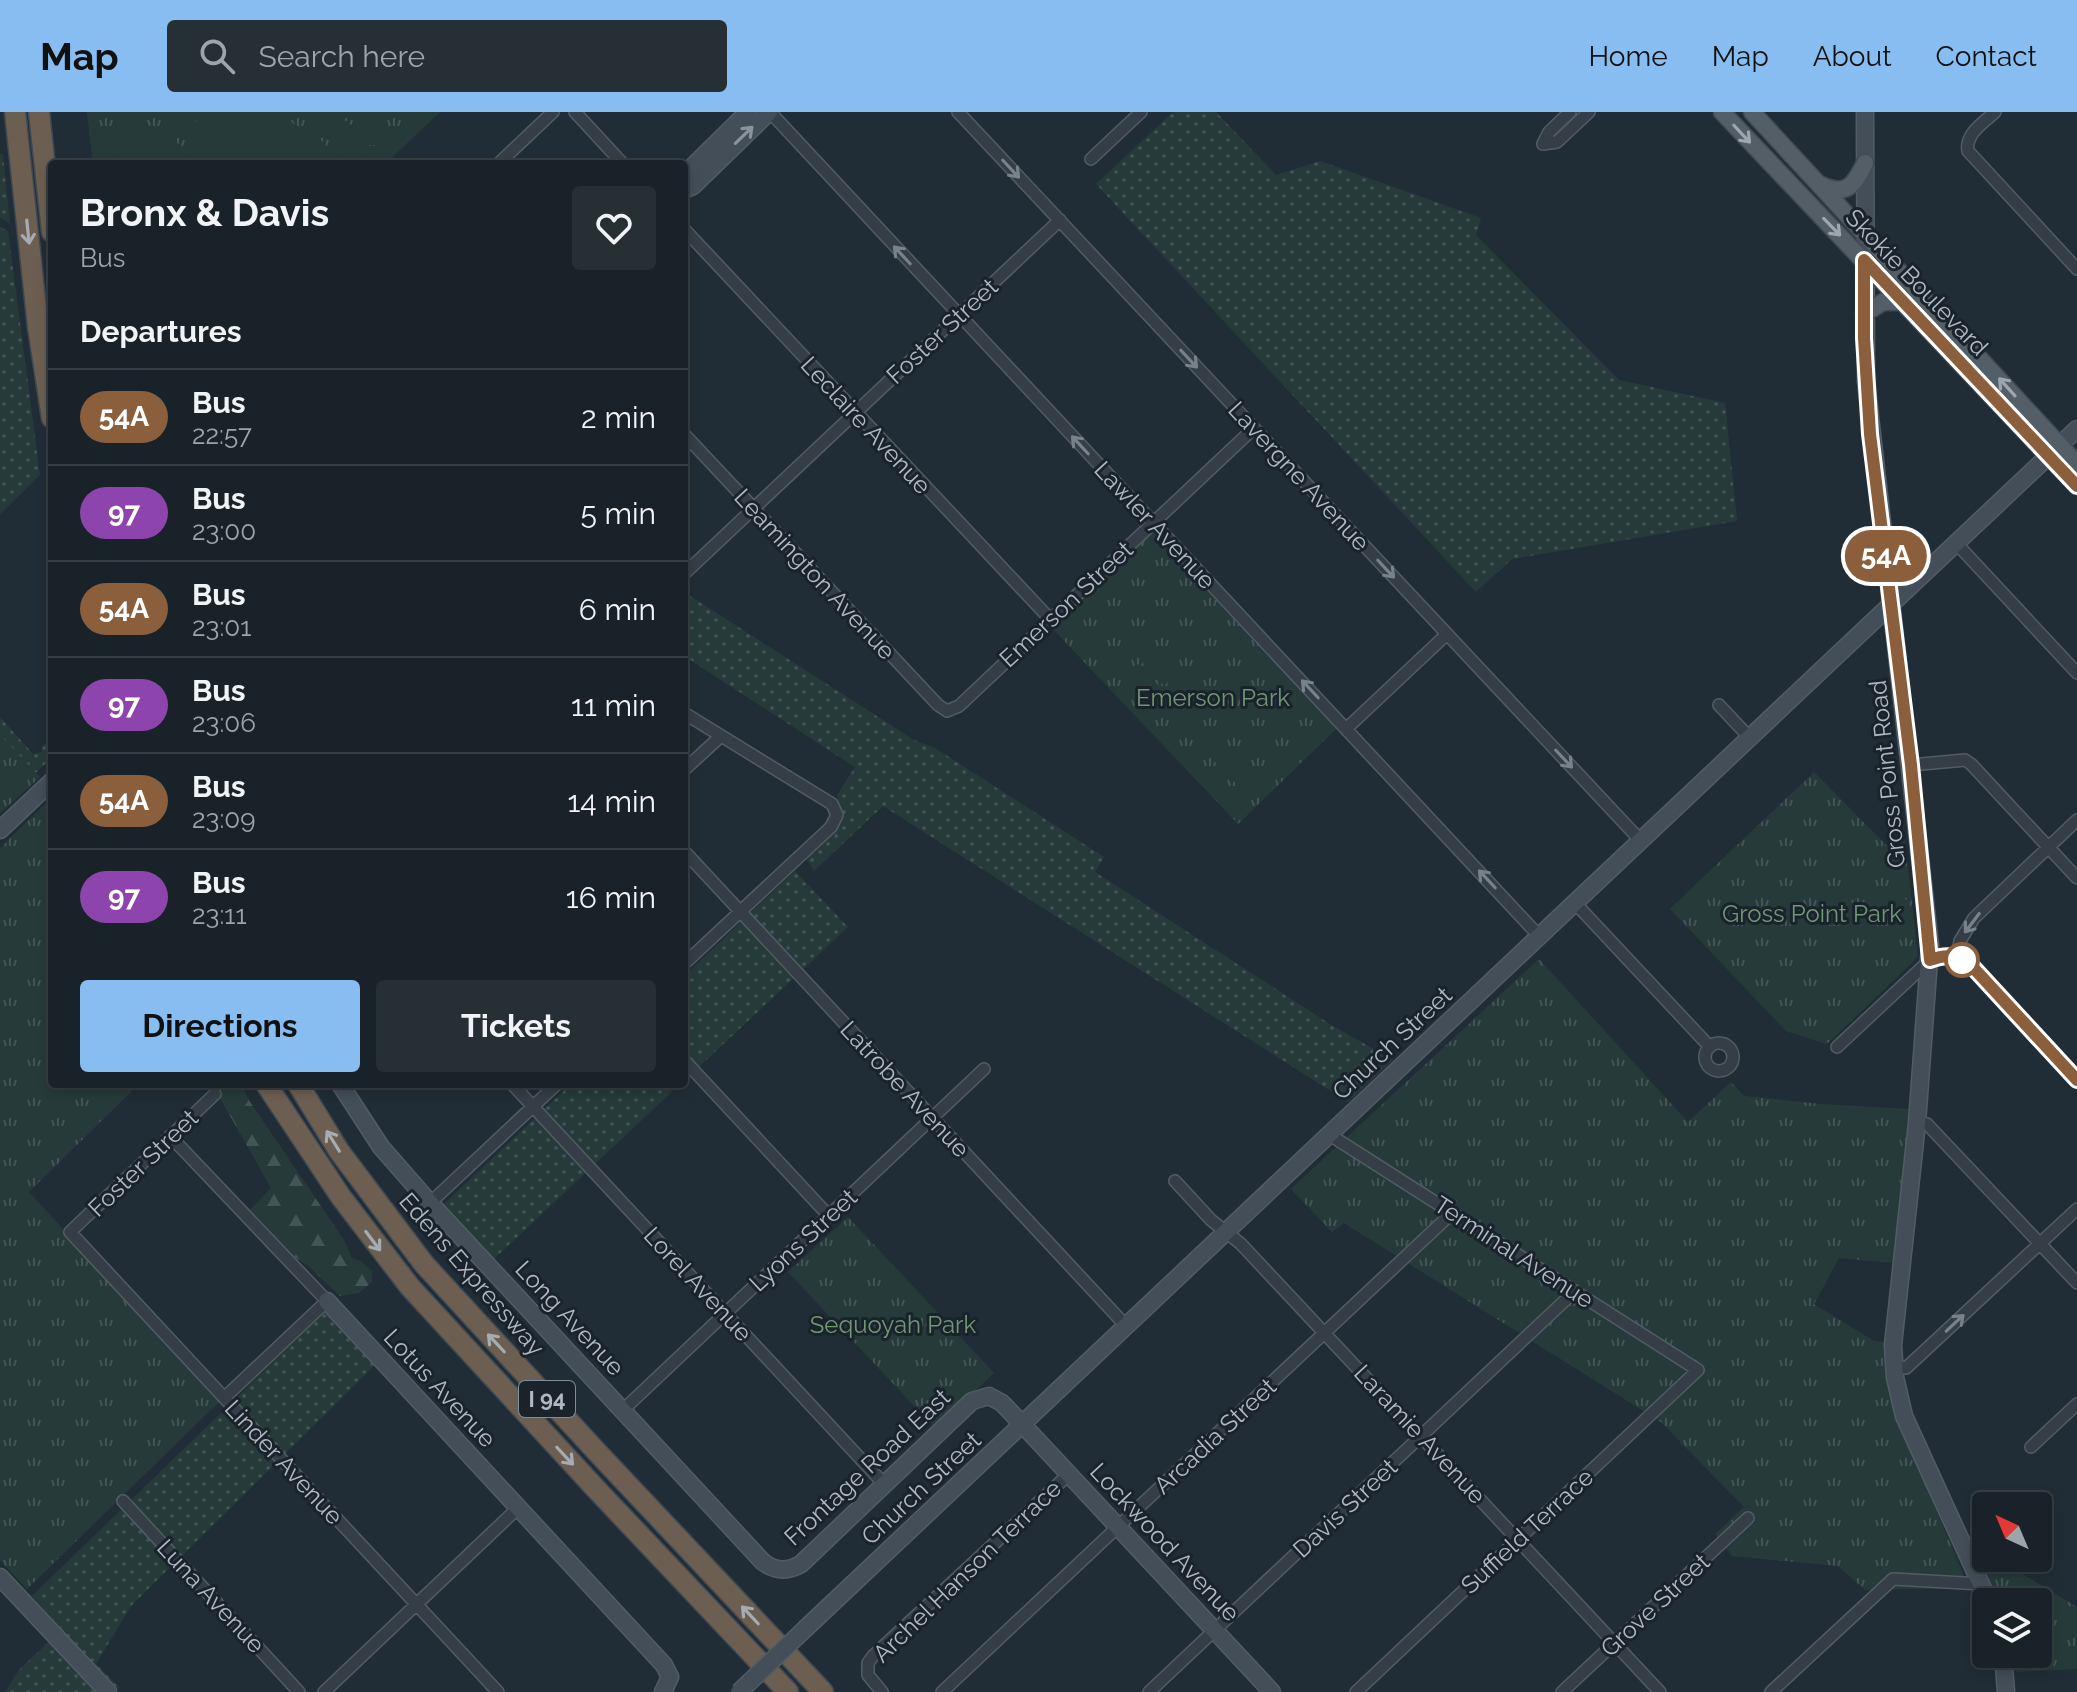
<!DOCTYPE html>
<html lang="en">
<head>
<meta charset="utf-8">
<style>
  :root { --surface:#192228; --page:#262f34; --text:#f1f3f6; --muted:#9fa4a8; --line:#373f45; --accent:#87bdf1 }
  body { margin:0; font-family:Raleway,sans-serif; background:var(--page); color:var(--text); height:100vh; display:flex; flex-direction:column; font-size:30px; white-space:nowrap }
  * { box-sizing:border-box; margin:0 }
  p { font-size:26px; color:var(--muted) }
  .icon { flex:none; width:44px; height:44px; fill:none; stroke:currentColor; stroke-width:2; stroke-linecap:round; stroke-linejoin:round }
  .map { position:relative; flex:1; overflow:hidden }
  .details { position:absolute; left:48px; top:48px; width:640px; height:928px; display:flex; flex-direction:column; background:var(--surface); border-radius:8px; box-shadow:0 4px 12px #0003,0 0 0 2px var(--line) }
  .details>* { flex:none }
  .badge { padding:0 16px; border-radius:26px; font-size:28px; line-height:52px }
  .needle { width:52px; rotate:316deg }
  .controls { position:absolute; left:1972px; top:1380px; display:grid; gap:16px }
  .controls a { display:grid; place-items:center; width:80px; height:80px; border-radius:8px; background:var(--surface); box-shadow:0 4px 12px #0003,0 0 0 2px var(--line); font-size:40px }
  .map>.badge { position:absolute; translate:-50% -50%; box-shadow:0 0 0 4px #fff }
  h2 { padding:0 32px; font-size:30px; line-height:72px }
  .round { display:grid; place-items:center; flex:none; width:84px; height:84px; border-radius:8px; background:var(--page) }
  .overview { display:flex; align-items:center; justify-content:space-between; height:136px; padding:0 32px }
  h1 { font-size:38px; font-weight:700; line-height:60px }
  .button { display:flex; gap:16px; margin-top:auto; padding:16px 32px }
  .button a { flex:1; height:92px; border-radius:8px; background:var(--accent); color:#111; font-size:32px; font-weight:700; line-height:92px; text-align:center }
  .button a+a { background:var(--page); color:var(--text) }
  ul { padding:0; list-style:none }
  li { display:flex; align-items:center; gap:24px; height:96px; padding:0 32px; border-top:2px solid var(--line) }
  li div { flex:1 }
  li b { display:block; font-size:30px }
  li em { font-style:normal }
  li .badge { min-width:88px; font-weight:700; text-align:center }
  header { display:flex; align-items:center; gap:48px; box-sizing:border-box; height:112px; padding:0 40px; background:var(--accent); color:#111 }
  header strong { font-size:38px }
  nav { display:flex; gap:44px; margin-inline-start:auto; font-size:28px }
  .search { width:560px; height:72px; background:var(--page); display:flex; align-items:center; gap:20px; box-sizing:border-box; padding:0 28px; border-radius:8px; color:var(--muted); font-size:30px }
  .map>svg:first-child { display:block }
  .grass { fill:url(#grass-dots) }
  .forest { fill:url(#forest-firs) }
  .park { fill:url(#park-tufts) }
  .pitch { fill:#263b39 }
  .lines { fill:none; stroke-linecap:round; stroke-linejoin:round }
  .street-casing { stroke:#525c64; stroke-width:14 }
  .secondary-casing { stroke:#525c64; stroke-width:19 }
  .primary-casing { stroke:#414a53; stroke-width:19 }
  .highway-casing { stroke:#3f4951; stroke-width:23 }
  .street { stroke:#353e47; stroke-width:11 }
  .secondary { stroke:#434e59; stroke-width:16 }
  .primary { stroke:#535e67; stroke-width:16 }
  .highway { stroke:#6c5f52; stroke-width:20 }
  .secondary-bridge-casing { stroke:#525c64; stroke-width:19; stroke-linecap:butt }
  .secondary-bridge { stroke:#434e59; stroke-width:16 }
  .oneway { stroke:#9da7b1 }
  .oneway2 { stroke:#89949e }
  .oneway3 { stroke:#78828b }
  .oneway4 { stroke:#a5acb2 }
  .line-casing { stroke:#fff; stroke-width:18 }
  .line { stroke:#8b5e3c; stroke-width:12 }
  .stop-dot { fill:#fff; stroke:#8b5e3c; stroke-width:4 }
  .labels { text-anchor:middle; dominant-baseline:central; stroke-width:6; stroke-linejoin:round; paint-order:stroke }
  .shield { fill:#1a232b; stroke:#828c95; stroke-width:2 }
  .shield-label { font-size:22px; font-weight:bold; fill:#afb9c3 }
  .street-label { font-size:24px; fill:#afb9c3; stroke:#1a232b }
  .park-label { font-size:24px; fill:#709774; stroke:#1a232b }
</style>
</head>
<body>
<header>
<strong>Map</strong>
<div class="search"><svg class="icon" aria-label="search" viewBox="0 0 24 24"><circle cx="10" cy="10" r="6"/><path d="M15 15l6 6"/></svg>Search here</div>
<nav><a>Home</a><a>Map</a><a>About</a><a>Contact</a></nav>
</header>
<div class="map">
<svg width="2077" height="1580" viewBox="0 0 2077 1580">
  <defs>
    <pattern id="grass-dots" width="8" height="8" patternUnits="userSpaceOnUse" patternTransform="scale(2)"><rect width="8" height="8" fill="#263b39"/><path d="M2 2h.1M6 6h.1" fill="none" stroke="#435554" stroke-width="1.8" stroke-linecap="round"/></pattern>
    <pattern id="forest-firs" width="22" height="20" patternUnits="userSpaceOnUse" patternTransform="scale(2)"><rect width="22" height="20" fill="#263b39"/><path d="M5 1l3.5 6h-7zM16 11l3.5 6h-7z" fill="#435554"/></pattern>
    <pattern id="park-tufts" width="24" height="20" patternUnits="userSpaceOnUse" patternTransform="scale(2)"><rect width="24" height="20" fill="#263b39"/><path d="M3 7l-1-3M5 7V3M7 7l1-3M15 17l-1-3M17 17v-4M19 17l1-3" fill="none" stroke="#435554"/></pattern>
  </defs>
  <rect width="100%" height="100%" fill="#212d36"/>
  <path class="grass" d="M1173,0H1216L1276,63L1320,49L1481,106L1476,123L1619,268L1725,291L1737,409L1512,447L1476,480L1096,72Z
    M0,41L3,43L10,112L0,105Z
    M0,115L8,119L40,363L0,402Z
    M684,480L914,628L935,636L1104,745L1095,760L1333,914L1393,948L1348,990L883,694L814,759L805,744L840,709L837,683L855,655L684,544Z
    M0,605L33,642L41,640L43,633L52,628V646L0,694Z
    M795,759L848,815L684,969V864Z
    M571,972H680L494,1147L444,1092Z
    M324,1201L330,1202L376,1252L131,1494L96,1552L120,1576L115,1580H5L19,1558L62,1517L32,1484Z"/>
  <path class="forest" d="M212,972H241L250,990L344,1128L352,1146L361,1149L372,1159V1170L359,1181L340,1184L307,1153L287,1140L249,1099L271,1076Z"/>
  <path class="park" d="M87,0H440L385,52H93Z
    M1152,420L1337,616L1238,712L1050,514Z
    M0,622L40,665L0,701Z
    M1814,660L1889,736L1904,722L1918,845L1827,932L1786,919L1670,797Z
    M52,685V972H139L29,1080L220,1289L27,1477L0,1448V736Z
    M1539,847L1688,1010L1731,970L1744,984L1821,992L1909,997L1894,1151L1839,1146L1814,1192L1874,1229L1884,1230L1893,1294L1901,1320L1920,1359L1969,1476L1865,1478L1838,1454L1732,1444L1715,1422L1744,1395L1661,1310L1344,1111L1332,1120L1291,1077Z
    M848,1105L994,1261L935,1316L788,1160Z
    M1986,1442V1446H1996L2077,1495V1557L2015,1560L2012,1542H2038V1490H1998L1982,1449Z"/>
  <path class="pitch" d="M199,0H281L301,19L320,27L344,52H191L193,17Z
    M321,0H336C360,25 392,33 414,0H427C415,24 394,35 367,33L373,40L365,47Z
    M116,7C146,9 181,20 189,52H114Z
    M1153,539L1175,563L1164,574L1141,549Z
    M1138,552L1161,576L1149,587L1127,563Z
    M1229,634L1255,661L1240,676L1213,648Z
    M1909,787L1911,804L1884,807L1882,790Z"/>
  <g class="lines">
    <g class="street-casing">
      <path id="street" d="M575,0L623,52
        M770,0L1540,825
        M958,0L1641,729
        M1995,0C1983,11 1965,22 1968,39L2077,157
        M1543,32L1557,30L1589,0
        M1543,32L1549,20L1570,0
        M1091,47L1141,0
        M498,52L553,0
        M684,117L1050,507
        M684,322L938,593L947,599L959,594L1254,316
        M1956,431L2077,561
        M684,462L1060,108
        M1719,593L1750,626
        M684,601L832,692L837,703L831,715L684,852
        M1347,616L1447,522
        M1911,653L1965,648L1971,652L2077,766
        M684,658L721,624
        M684,739L1127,1215
        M1575,791L1710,935
        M1957,845L1960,829L1974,806L2077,708
        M1705 945a14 14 0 1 1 28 0a14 14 0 1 1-28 0Z
        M1837,935L1930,848C1946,842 1954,843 1969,851L2077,968
        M684,948L829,1104
        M512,972L884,1372
        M215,982L70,1120L498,1580
        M1917,1011L1927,1012L2077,1171
        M1330,1023L1698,1258L1356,1580
        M170,1024L327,1189L224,1286
        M1175,1069L1211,1108L1241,1132L1660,1580
        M430,1091L557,972
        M1894,1254L1906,1256L1919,1244L2077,1097
        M623,1298L984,957
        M2031,1335L2077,1292
        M123,1389L299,1580
        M324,1580L519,1395
        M882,1580L868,1563V1551L873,1544L1069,1362
        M942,1580L1452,1101
        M1149,1580L1575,1179
        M1562,1580L1748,1406
        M1771,1580L1893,1467L1982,1472"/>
    </g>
    <g class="secondary-casing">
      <path id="secondary" d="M1865,0L1866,269L1930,834L1917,1011L1893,1233L1895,1265L1904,1304L1989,1490
        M684,63L748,0
        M684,78L693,74L769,0
        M0,718L52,669
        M340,972L381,1035L430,1091L763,1450C775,1459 787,1460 801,1452L972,1289L989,1284L1002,1291L1023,1313L1272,1580
        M327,1189L664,1553L670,1565L663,1580
        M0,1465L108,1580
        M806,1516L2077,317
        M2003,1542L2006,1580"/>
    </g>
    <g class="primary-casing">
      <path id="primary" d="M1722,0L2077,374
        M1752,0L2077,352
        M1821,73C1847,85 1854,73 1865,51
        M1864,202L1883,190H1903"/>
    </g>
    <g class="highway-casing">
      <path id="highway" d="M15,0L38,215L52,306
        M39,0L52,120
        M266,972L341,1085L410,1175L597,1378L788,1580
        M298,972L339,1039L424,1152L596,1339L823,1580"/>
    </g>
    <use href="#street" class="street"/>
    <use href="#secondary" class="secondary"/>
    <use href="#primary" class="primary"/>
    <use href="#highway" class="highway"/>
    <g class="secondary-bridge-casing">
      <path id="secondary-bridge" d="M739,1580L806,1516"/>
    </g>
    <use href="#secondary-bridge" class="secondary-bridge"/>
  </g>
  <defs><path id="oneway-shaft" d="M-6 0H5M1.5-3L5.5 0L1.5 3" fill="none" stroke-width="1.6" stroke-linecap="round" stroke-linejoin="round" transform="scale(2)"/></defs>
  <g class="oneway">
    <use href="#oneway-shaft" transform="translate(1742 22) rotate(47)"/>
    <use href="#oneway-shaft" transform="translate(1832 115) rotate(46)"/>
    <use href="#oneway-shaft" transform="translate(2007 275) rotate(-132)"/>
  </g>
  <use class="oneway2" href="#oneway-shaft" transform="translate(744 23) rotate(-44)"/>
  <g class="oneway3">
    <use href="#oneway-shaft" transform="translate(1011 57) rotate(47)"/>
    <use href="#oneway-shaft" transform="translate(902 143) rotate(-133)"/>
    <use href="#oneway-shaft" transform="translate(1189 247) rotate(47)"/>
    <use href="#oneway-shaft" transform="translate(1080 333) rotate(-133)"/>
    <use href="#oneway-shaft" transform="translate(1386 457) rotate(47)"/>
    <use href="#oneway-shaft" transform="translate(1310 577) rotate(-133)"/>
    <use href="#oneway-shaft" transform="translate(1564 647) rotate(47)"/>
    <use href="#oneway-shaft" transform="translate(1487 767) rotate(-133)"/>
    <use href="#oneway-shaft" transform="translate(1972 811) rotate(127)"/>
    <use href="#oneway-shaft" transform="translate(1955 1211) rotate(-43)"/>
  </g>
  <g class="oneway4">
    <use href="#oneway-shaft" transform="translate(28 120) rotate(84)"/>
    <use href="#oneway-shaft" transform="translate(333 1029) rotate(-122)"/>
    <use href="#oneway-shaft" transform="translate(373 1129) rotate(53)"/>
    <use href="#oneway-shaft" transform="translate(496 1231) rotate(-133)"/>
    <use href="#oneway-shaft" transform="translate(565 1344) rotate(47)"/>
    <use href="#oneway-shaft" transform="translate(750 1503) rotate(-133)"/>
  </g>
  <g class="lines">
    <g class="line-casing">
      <path id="line" d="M2077,374L1864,148V226L1870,322L1911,653L1930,848C1946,842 1954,843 1969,851L2077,968"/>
    </g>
    <use href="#line" class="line"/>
  </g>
  <circle class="stop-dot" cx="1962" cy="848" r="16"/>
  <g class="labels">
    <rect class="shield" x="519" y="1269" width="56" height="36" rx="6"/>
    <g class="shield-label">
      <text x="547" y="1287">I 94</text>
    </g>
    <g class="street-label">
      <text transform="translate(1917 170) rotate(46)">Skokie Boulevard</text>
      <text transform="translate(942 219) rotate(-43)">Foster Street</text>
      <text transform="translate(866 313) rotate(47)">Leclaire Avenue</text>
      <text transform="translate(1299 364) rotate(47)">Lavergne Avenue</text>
      <text transform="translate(1155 413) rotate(47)">Lawler Avenue</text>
      <text transform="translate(815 462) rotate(47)">Leamington Avenue</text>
      <text transform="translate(1066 492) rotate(-43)">Emerson Street</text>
      <text transform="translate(1887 662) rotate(-96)">Gross Point Road</text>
      <text transform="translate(1392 931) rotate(-43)">Church Street</text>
      <text transform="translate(905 977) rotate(47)">Latrobe Avenue</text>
      <text transform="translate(143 1051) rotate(-44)">Foster Street</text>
      <text transform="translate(803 1128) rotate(-43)">Lyons Street</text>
      <text transform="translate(1514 1140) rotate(33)">Terminal Avenue</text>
      <text transform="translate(472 1162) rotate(49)">Edens Expressway</text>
      <text transform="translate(698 1172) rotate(47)">Lorel Avenue</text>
      <text transform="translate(570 1206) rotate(47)">Long Avenue</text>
      <text transform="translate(440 1276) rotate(47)">Lotus Avenue</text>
      <text transform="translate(1420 1322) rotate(47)">Laramie Avenue</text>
      <text transform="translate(1215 1324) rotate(-43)">Arcadia Street</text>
      <text transform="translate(284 1350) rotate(47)">Linder Avenue</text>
      <text transform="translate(867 1355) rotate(-43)">Frontage Road East</text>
      <text transform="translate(921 1376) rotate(-43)">Church Street</text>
      <text transform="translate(1345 1396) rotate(-43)">Davis Street</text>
      <text transform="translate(1527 1419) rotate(-43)">Suffield Terrace</text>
      <text transform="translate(1165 1430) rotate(47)">Lockwood Avenue</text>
      <text transform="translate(967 1459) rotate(-44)">Archel Hanson Terrace</text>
      <text transform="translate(211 1484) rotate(47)">Luna Avenue</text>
      <text transform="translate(1655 1493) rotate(-43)">Grove Street</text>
    </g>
    <g class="park-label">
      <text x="1213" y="585">Emerson Park</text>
      <text x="1812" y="801">Gross Point Park</text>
      <text x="893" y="1212">Sequoyah Park</text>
    </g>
  </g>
</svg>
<div class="controls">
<a><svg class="needle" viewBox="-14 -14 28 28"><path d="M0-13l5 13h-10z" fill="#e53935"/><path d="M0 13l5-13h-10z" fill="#9fa4a8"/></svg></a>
<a><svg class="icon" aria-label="layers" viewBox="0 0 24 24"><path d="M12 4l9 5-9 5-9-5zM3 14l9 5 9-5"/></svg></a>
</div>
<b class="badge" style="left:1886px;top:444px;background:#8b5e3c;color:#fff">54A</b>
<section class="details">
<div class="overview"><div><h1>Bronx &amp; Davis</h1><p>Bus</p></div><a class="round"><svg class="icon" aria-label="heart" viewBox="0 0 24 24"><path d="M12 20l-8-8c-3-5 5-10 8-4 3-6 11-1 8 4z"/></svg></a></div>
<h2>Departures</h2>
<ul>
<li><span class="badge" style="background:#8b5e3c;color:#fff">54A</span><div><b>Bus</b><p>22:57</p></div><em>2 min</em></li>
<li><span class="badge" style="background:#8e44ad;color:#fff">97</span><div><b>Bus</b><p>23:00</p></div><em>5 min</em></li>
<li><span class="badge" style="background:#8b5e3c;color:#fff">54A</span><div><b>Bus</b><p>23:01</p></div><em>6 min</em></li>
<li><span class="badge" style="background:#8e44ad;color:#fff">97</span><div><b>Bus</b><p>23:06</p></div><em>11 min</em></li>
<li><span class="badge" style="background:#8b5e3c;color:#fff">54A</span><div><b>Bus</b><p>23:09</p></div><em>14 min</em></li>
<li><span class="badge" style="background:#8e44ad;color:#fff">97</span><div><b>Bus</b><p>23:11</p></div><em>16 min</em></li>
</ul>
<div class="button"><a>Directions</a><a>Tickets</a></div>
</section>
</div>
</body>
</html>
